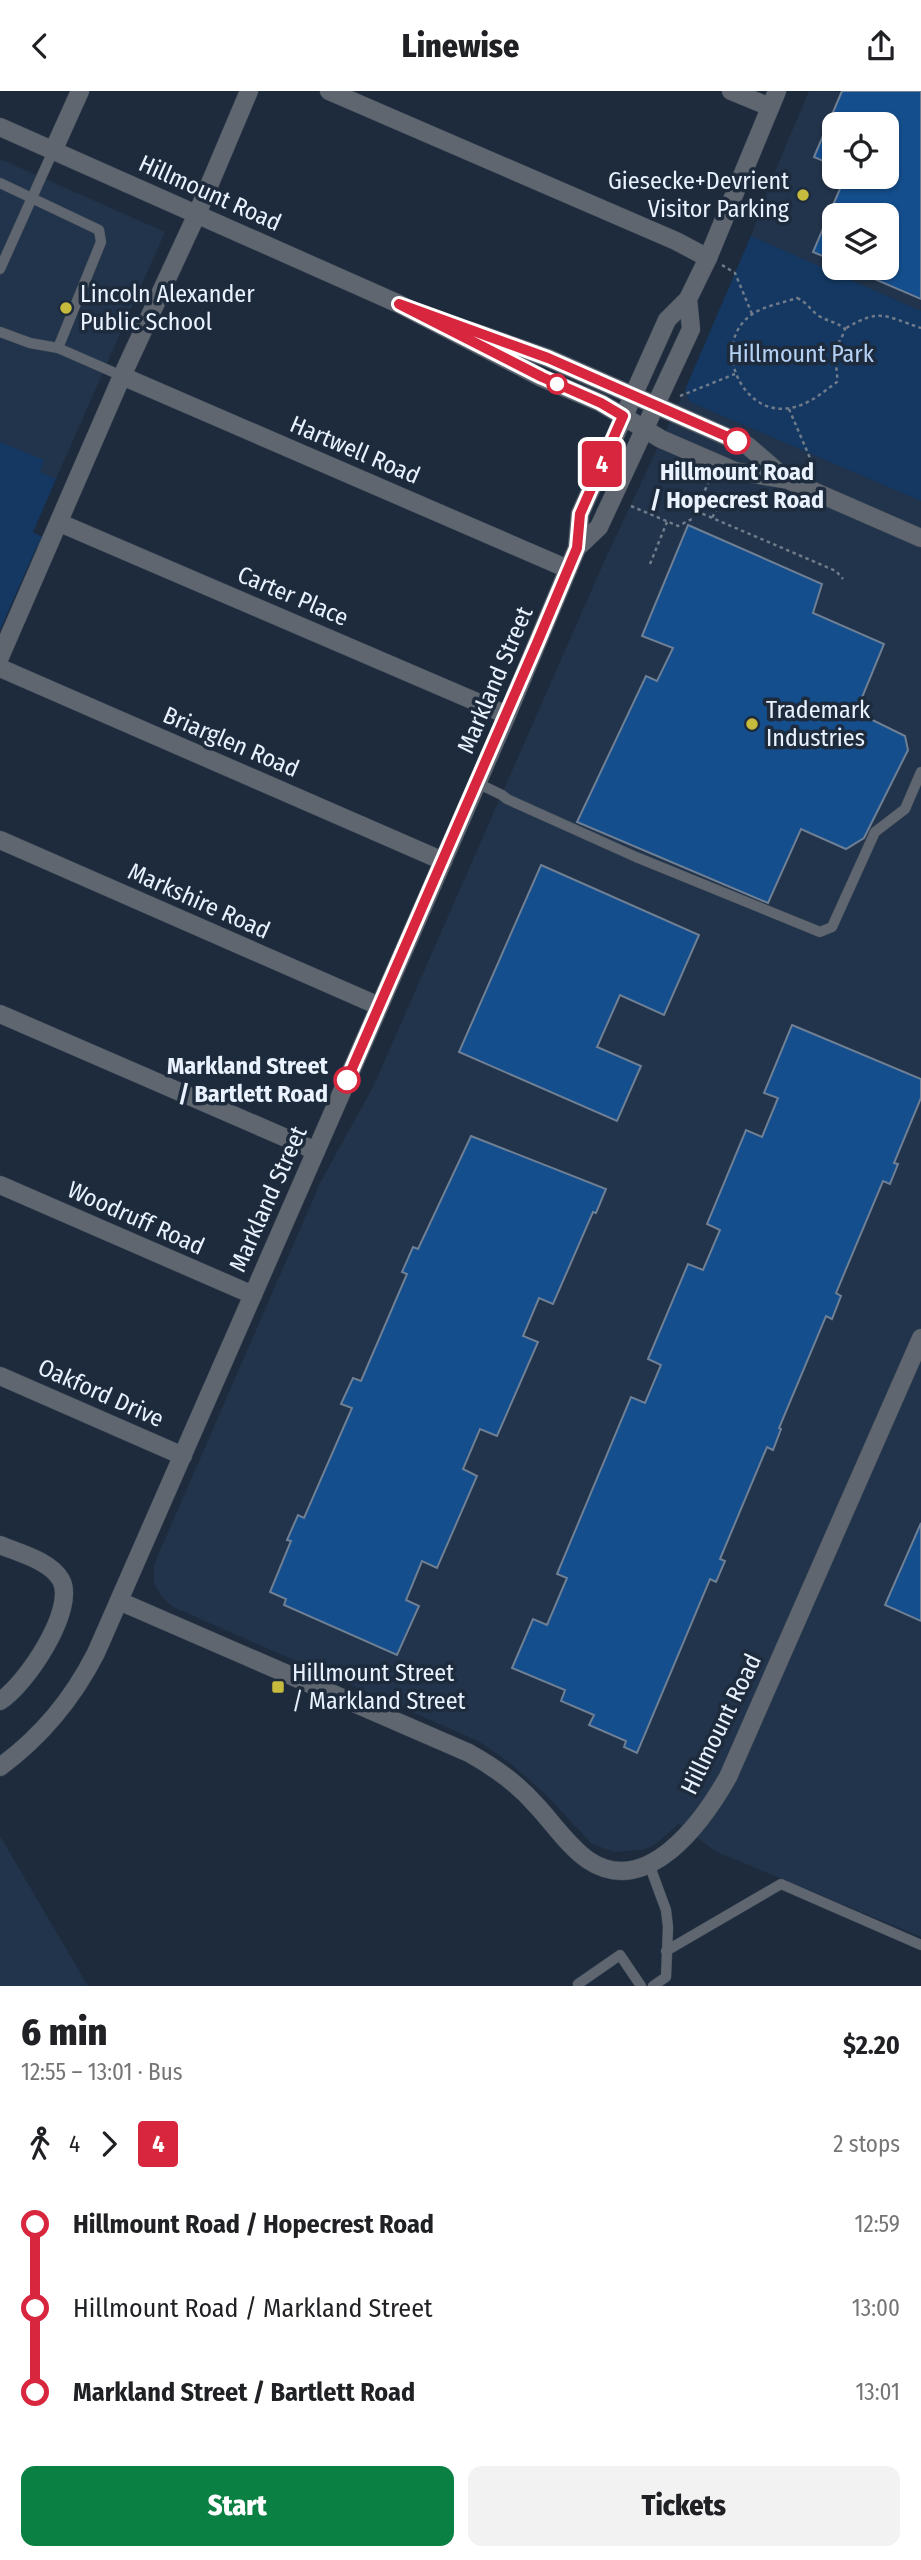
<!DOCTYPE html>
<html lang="en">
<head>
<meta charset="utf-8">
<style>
  :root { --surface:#fff; --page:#f2f2f2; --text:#202124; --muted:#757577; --accent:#0b8043 }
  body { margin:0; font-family:"Fira Sans Condensed",sans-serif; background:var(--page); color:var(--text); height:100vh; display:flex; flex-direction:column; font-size:26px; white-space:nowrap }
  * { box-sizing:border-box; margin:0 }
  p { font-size:23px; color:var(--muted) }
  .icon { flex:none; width:38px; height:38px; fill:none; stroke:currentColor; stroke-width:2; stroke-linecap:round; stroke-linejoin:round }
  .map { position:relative; height:1895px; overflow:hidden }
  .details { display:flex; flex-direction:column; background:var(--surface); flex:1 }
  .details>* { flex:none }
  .badge { padding:0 14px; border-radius:5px; font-size:24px; line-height:46px }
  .controls { position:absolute; left:822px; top:21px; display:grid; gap:14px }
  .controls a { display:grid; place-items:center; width:77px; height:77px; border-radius:14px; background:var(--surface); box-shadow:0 2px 5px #0004; font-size:35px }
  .map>.badge { position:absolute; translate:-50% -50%; box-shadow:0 0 0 4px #fff }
  .legs { display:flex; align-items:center; gap:10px; height:77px; padding:0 21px; font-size:23px }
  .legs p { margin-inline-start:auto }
  .head { display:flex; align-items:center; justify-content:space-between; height:119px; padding:0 21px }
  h1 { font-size:38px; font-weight:800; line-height:52px }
  .primary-button { display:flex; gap:14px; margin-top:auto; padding:14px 21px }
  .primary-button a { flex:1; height:80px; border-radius:14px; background:var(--accent); color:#fff; font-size:28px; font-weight:800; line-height:80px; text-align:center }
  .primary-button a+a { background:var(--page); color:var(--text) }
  ul { padding:0 21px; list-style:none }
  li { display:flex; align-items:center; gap:24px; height:84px; font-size:26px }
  li i { display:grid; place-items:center; width:10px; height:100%; margin:0 9px; background:currentColor }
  li i::after { content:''; width:18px; height:18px; margin:-9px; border:5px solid; border-radius:50%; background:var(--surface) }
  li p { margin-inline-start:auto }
  li:first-child i { background:linear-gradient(#0000 50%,currentColor 0) }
  li:last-child i { background:linear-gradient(currentColor 50%,#0000 0) }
  header { display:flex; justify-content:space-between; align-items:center; height:91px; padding:0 21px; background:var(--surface); font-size:32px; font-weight:800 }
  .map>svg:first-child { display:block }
  .built { fill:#22344b; fill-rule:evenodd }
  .green { fill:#143862 }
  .building { fill:#144e8d; stroke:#6f7f94; stroke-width:2 }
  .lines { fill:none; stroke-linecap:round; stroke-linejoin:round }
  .service-casing { stroke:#3a4757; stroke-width:11 }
  .minor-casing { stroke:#3a4757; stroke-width:19 }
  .tertiary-casing { stroke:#3a4757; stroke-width:19 }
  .path { stroke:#6f7b8a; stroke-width:2.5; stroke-dasharray:3.5 3.5; stroke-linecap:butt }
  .service { stroke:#5f666f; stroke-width:10 }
  .minor { stroke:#5f666f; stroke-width:18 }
  .tertiary { stroke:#5f666f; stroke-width:18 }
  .line-1-casing { stroke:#fff; stroke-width:16 }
  .line-1 { stroke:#d7263d; stroke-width:10 }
  .poi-dot { fill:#c6bb3c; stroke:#1d2b3c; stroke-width:2.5 }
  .stop-1-dot { fill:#fff; stroke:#d7263d; stroke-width:3.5 }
  .labels { text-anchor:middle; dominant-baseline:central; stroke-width:7; stroke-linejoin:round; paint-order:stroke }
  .poi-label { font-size:24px; fill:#e9f2fe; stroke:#1d2b3c; text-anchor:start }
  .street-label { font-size:24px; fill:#e9f2fe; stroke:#1d2b3c }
  .park-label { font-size:24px; fill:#b4d1f5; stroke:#1d2b3c }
  .stop-label { font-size:24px; font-weight:bold; fill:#e9f2fe; stroke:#1d2b3c }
</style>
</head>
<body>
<header><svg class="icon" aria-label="back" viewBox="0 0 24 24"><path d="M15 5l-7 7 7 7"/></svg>Linewise<svg class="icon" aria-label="share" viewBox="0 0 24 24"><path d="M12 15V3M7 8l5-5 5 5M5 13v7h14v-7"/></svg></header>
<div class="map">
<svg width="921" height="1895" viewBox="0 0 921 1895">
  <rect width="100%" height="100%" fill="#1d2b3c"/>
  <path class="built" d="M809,0H921V220L751,145L772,87ZM835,33H887V86H835ZM835,124H887V177H835Z
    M0,68L165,141L56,388L0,366Z
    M685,299L690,311L921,410V1846L715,1760L679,1733L653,1755L642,1759L614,1761L592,1753L546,1704L510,1672L478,1650L173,1516L162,1506L154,1493V1474L158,1464L321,1090L373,996L607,464Z
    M0,1745L88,1895H0Z"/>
  <path class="green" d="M751,145L921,220V410L690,311L685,299Z
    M0,351L44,369L40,381L56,388L33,441L46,448L45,451L37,455L0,539Z"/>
  <path class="building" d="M842,0H921V208L849,177H887V124H835V170L813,161L845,86H887V33H835V75L814,66Z
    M688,434L822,493L813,522L884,553L856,621L905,645L908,659L864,747L846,758L801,738L768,812L577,731L646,585L657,590L673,557L642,545Z
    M541,774L699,844L664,924L620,904L597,956L641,975L617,1030L459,961Z
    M792,934L921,988V1007L894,1072L898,1073L890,1093L883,1090L836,1202L841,1205L832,1228L826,1225L779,1337L781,1338L773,1359L767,1356L720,1468L725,1470L716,1491L710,1488L637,1662L624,1656L626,1650L589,1634L594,1624L561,1610L565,1599L512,1577L533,1528L547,1534L567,1487L557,1483L631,1306L645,1312L661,1274L648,1268L688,1173L703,1179L720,1139L707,1133L746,1039L762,1046L778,1007L764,1002Z
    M471,1045L606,1098L596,1122L593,1121L553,1213L539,1207L523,1245L538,1251L497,1345L480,1338L463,1378L477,1385L437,1477L422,1470L406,1509L419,1515L397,1564L284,1514L286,1508L270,1501L291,1450L287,1449L298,1424L304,1427L352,1317L341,1313L353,1287L361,1290L407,1183L402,1181L413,1156L418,1158Z
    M921,1432V1530L885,1514Z"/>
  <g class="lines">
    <g class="service-casing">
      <path id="service" d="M0,92L99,139L101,151L58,257
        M0,178L53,60
        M0,241L30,252L58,257L122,285
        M477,692L502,704L507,708L636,766L820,841L832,836L875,741L905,718L921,681
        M649,1773L666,1819L668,1836L666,1886L653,1895
        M666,1860L781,1793L921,1854
        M579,1895L578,1893L620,1864L641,1895"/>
    </g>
    <g class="minor-casing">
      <path id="minor" d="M329,0L676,150L708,167
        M731,0L770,16
        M0,36L399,213L542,287L601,312L661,348L735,380L788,389L921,447
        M53,60L80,0
        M471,240L548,267L748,355L786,388
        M122,285L568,478
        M60,432L507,624
        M0,566L122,285L197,123L249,0
        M0,577L443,770
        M0,749L379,915
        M0,923L316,1060
        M0,1094L253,1204
        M0,1285L183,1365
        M0,1454C19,1462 51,1470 61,1489C77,1518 25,1595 0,1610
        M119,1510L469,1662C494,1676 517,1692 536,1714C553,1732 568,1755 588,1769C647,1809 703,1730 728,1686L921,1247"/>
    </g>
    <g class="tertiary-casing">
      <path id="tertiary" d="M577,457L599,436L691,238L688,208
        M0,1676C42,1645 72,1609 96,1562L507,624L577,457L580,423L667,229L688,208L708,167L777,0"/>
    </g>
    <path class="path" d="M722,174L735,182L752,223
      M797,207C807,211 811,220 819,225C829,231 835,230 845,238C843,246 837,252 836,260C834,270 838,280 837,291C823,301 809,314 790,317C742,326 710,254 751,224C763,215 783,212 797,207Z
      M846,237C880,217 885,225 921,237
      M680,305L735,283
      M789,318L813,374
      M704,406L719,413L712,427
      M631,415L678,435L692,428L710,388
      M696,420L836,480L843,488
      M650,473L667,431"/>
    <use href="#service" class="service"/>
    <use href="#minor" class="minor"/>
    <use href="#tertiary" class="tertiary"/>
  </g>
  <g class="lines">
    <g class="line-1-casing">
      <path id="line-1" d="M347,989L537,552L577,457L580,423L623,325L601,312L542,286L399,213L548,267L737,350"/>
    </g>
    <use href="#line-1" class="line-1"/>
  </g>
  <g class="poi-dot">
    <circle cx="803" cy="104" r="7"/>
    <circle cx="66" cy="217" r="7"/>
    <circle cx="752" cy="633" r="7"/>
    <rect x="271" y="1589" width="14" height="14" rx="3.5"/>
  </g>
  <g class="stop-1-dot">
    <circle cx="557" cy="293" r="9"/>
    <circle cx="737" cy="350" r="12"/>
    <circle cx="347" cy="989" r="12"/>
  </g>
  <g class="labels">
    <g class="poi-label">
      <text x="789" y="90" text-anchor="end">Giesecke+Devrient<tspan x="789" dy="28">Visitor Parking</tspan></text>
      <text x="80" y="203">Lincoln Alexander<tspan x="80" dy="28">Public School</tspan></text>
      <text x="766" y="619">Trademark<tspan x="766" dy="28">Industries</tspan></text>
      <text x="292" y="1582">Hillmount Street<tspan x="292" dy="28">/ Markland Street</tspan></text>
    </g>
    <g class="street-label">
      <text transform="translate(210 102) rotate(24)">Hillmount Road</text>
      <text transform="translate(355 359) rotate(23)">Hartwell Road</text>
      <text transform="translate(293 505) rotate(23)">Carter Place</text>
      <text transform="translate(495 589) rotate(-67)">Markland Street</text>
      <text transform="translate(231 651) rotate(23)">Briarglen Road</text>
      <text transform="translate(199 810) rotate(24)">Markshire Road</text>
      <text transform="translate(268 1108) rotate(-66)">Markland Street</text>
      <text transform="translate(136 1127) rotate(24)">Woodruff Road</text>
      <text transform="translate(101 1302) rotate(24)">Oakford Drive</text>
      <text transform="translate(721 1633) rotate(-64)">Hillmount Road</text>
    </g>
    <g class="park-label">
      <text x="801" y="263">Hillmount Park</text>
    </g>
    <g class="stop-label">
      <text x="737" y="381">Hillmount Road<tspan x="737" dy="28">/ Hopecrest Road</tspan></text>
      <text x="328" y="975" text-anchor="end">Markland Street<tspan x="328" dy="28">/ Bartlett Road</tspan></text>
    </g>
  </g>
</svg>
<div class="controls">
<a><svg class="icon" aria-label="locate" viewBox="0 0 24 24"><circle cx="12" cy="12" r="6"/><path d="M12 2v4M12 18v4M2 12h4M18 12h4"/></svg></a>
<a><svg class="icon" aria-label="layers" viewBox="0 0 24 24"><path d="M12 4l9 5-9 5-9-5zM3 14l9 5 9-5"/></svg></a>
</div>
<b class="badge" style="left:602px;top:373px;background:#d7263d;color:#fff">4</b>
</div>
<section class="details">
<div class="head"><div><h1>6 min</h1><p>12:55 – 13:01 · Bus</p></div><b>$2.20</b></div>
<div class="legs"><svg class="icon" aria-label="walk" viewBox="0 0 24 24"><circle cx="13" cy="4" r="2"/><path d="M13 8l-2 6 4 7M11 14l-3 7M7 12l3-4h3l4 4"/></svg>4<svg class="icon" aria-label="forward" viewBox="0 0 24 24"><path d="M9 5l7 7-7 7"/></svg><b class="badge" style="background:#d7263d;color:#fff">4</b><p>2 stops</p></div>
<ul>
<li><i style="color:#d7263d"></i><b>Hillmount Road / Hopecrest Road</b><p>12:59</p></li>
<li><i style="color:#d7263d"></i><span>Hillmount Road / Markland Street</span><p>13:00</p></li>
<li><i style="color:#d7263d"></i><b>Markland Street / Bartlett Road</b><p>13:01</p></li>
</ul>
<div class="primary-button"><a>Start</a><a>Tickets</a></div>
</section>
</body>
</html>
